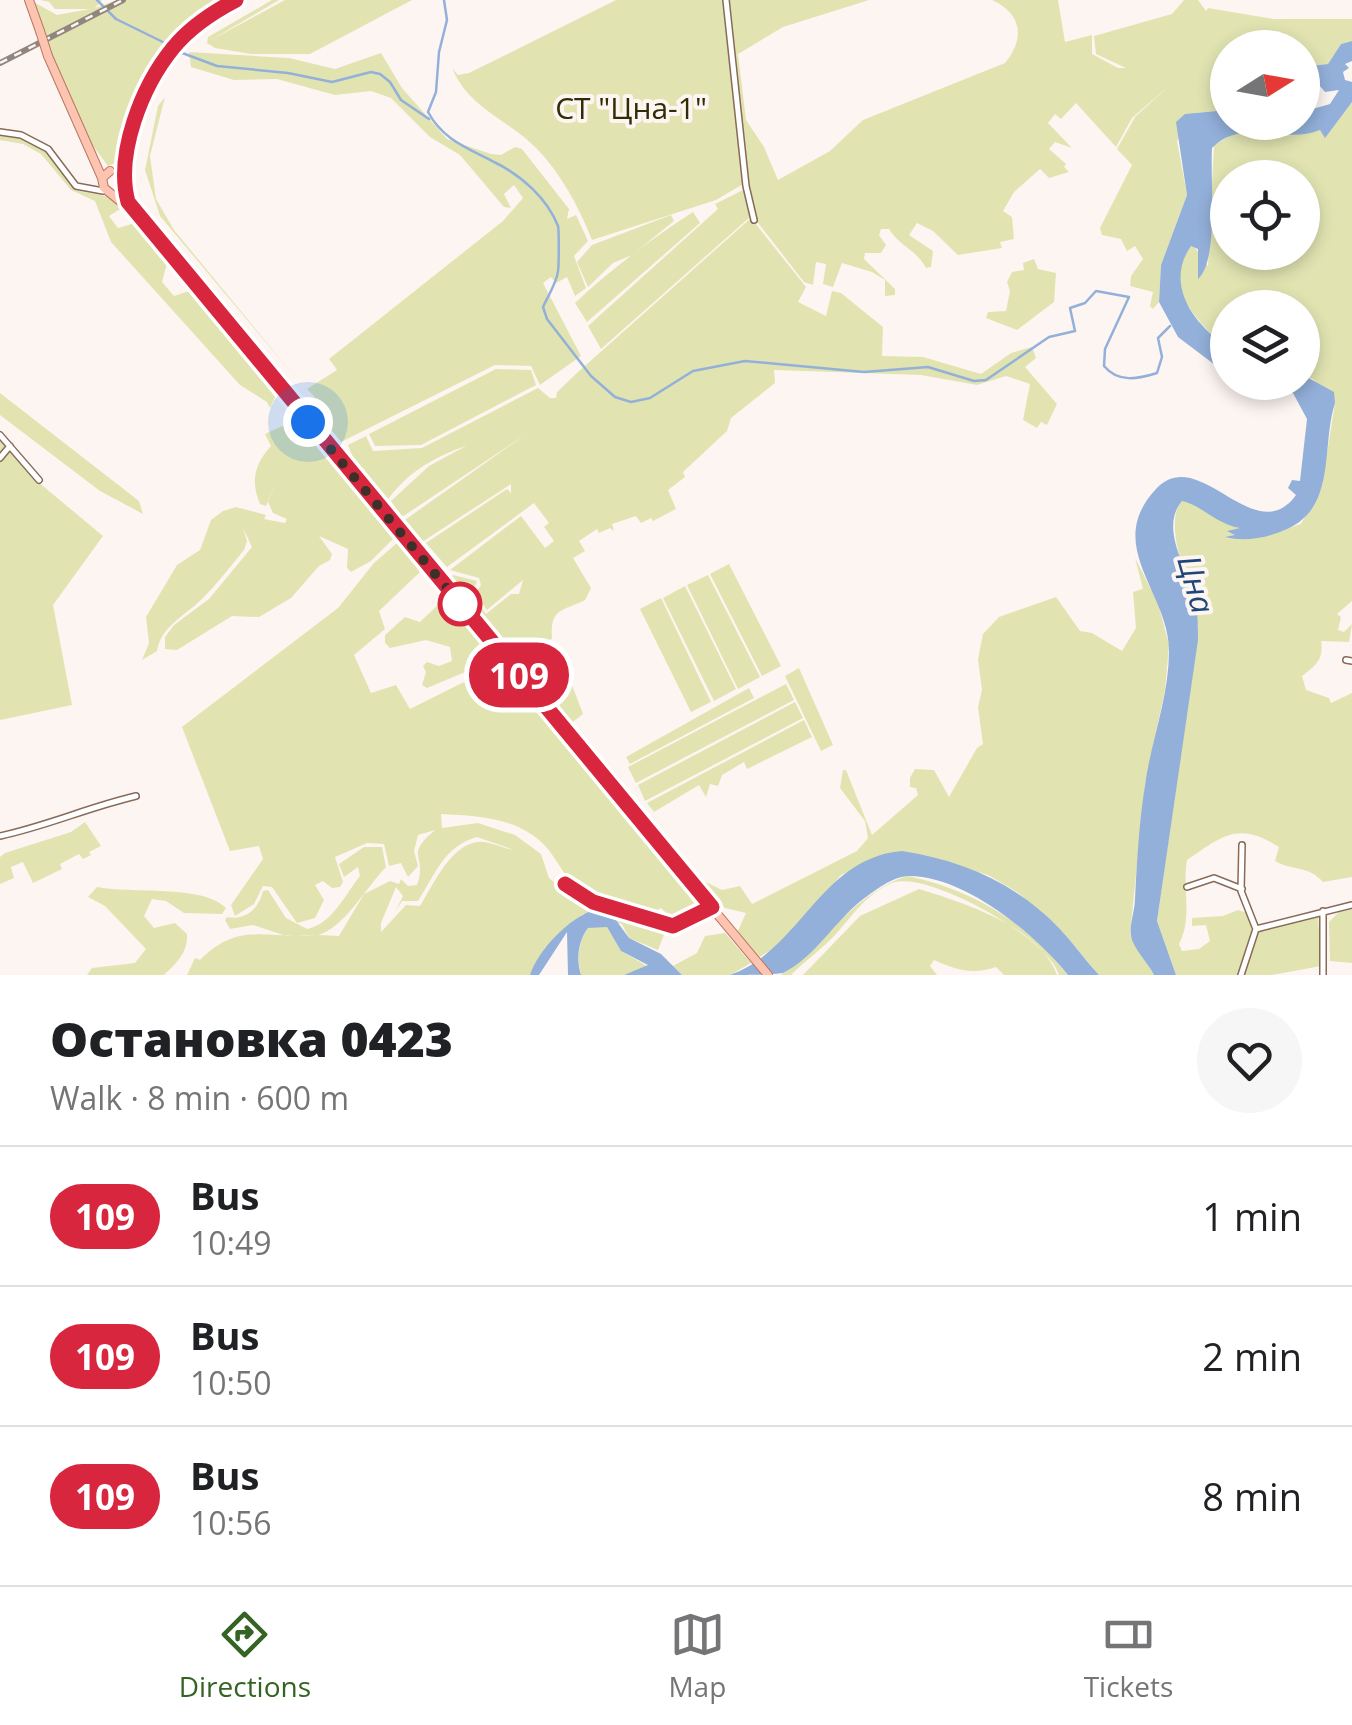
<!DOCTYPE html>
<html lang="en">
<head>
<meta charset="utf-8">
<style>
  :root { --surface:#fff; --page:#f6f6f6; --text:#202124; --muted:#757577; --line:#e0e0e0; --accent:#356323 }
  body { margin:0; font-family:"Open Sans",sans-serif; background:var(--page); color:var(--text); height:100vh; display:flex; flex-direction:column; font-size:38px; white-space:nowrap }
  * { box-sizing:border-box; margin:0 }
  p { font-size:32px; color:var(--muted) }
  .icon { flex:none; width:55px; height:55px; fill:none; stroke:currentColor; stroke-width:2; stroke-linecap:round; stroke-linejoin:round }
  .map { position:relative; height:975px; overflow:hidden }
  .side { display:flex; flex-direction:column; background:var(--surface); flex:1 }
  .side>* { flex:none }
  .badge { padding:0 20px; border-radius:32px; font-size:35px; line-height:65px }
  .needle { width:65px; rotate:79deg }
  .controls { position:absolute; left:1210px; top:30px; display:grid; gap:20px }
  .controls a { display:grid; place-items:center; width:110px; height:110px; border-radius:50%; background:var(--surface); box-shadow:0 5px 15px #0003; font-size:50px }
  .you { position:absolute; width:50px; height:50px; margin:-25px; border:8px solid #fff; border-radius:50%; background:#1a73e8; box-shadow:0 0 0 15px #1a73e833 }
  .map>.badge { position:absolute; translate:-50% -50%; box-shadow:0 0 0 5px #fff }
  .round { display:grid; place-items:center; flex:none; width:105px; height:105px; border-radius:52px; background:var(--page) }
  .head { display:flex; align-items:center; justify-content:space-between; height:170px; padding:0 50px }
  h1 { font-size:48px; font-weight:800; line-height:75px }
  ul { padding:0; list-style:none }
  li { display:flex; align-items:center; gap:30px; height:140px; padding:0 50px; border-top:2px solid var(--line) }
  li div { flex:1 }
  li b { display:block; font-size:38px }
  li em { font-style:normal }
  li .badge { min-width:110px; font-weight:700; text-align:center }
  .menu { display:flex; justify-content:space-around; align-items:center; height:140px; border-top:2px solid var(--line); background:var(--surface); font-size:28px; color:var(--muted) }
  .menu a { display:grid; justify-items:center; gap:5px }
  .menu .on { color:var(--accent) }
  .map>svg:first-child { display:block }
  .green { fill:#e1e4b1; fill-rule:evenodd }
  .water { fill:#93b0da }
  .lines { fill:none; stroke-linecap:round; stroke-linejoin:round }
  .stream { stroke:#93b0da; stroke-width:2.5 }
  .minor-casing { stroke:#896a59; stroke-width:8 }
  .major-casing { stroke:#b9765f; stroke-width:10 }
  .minor { stroke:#fff; stroke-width:5 }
  .major { stroke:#fdc4b1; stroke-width:8 }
  .rail-casing { stroke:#90857f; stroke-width:6 }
  .rail { stroke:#fdf5f1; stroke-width:2.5; stroke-dasharray:8; stroke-linecap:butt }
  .major-bridge-casing { stroke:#b9765f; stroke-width:10; stroke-linecap:butt }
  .major-bridge { stroke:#fdc4b1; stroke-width:8 }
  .line-casing { stroke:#fff; stroke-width:22 }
  .line { stroke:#d7263d; stroke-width:15 }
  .walk { stroke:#3d3028; stroke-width:10; stroke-dasharray:0 18 }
  .stop-dot { fill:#fff; stroke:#d7263d; stroke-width:5 }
  .labels { text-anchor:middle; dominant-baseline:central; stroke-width:8; stroke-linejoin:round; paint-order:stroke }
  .park-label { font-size:30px; fill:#2d2e04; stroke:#fdf5f1 }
  .water-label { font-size:32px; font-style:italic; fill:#1e4478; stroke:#fdf5f1 }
</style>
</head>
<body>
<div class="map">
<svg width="1352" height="975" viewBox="0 0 1352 975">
  <rect width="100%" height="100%" fill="#fdf5f1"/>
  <path class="green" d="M40,0H102L95,8L118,0L44,38L32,1L57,15L90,9H55L49,2Z
    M122,0H231L209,11L151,76L122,160L108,166L87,138L45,41Z
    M272,0H279L211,40L285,0H412L310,54H251L215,48L207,43L208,37Z
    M616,0H723L745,183L716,200L592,240C578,204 555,162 524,137C495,114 467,103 452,68L458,75L469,73Z
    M728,0H869L783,27L738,54L746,120L764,147L778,180L830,151L863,120L1005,63C1026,37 1021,13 992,0H1058L1065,42L1092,35V54L1118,68H1126L1096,54L1094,36L1172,14L1184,0H1198L1206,11L1208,8L1273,19H1352V41L1341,44L1328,64L1303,67L1302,48H1228L1227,110L1195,113L1177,141L1187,195L1161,265L1159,302L1153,309L1150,306L1153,292L1130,286L1131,276L1143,259L1135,246L1127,251L1121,239L1102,235L1100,228L1132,165L1117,149L1135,117L1170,85L1132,118L1116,147L1076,103L1061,119L1055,114L1048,123L1072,148L1055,142L1049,149L1066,164L1064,167L1069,172L1049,178L1040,169L1014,192L1003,211L1012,217L1014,239L1000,242L1002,248L958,255L933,231L917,223L909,235L933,251L931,267L926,268C917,250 899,246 889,229H881L879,235L886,245L881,253H865L864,259L895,289V295L885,296V280L872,272L842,263L833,287L823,284L826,264L816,262L813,285L804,282L752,215Z
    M189,52L289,58L335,69L381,53L402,88L447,139L491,154L501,155L515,147L522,149L569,209L567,219L576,215L588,241L574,256L586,288L575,296L567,277L556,283L551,277L543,283L581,356L540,385L531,366L495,365L337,444L302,404L305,398L315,397L307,389L337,370L329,359L503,221L523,198L514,185L504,194L511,208L504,207L460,155L430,137L391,98L371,91L335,95L277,79L234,80L191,67Z
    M165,97L150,156L156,199L174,230L300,383L160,216L145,170L158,106Z
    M1352,102V601L1337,614L1341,617L1338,630L1344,632L1352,624L1349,642L1321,641C1324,660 1316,665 1302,676L1306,690L1329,698L1331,703L1352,693V877L1323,882C1308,865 1292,871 1275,861L1279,847C1237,820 1221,837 1187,860C1182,889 1193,918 1179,944L1182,951L1199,949L1210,941L1206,925L1192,926V918L1223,916L1238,910L1247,913C1258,934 1246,955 1237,975H1176L1157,921L1198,628C1195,593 1160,527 1182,501C1204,505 1214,524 1244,528L1239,536L1226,538C1253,541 1276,532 1301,524L1322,485L1335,403L1313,379L1303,375L1302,308H1228L1225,345C1198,326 1155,275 1193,245L1208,266L1214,145L1237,132L1285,136L1320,130L1324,134ZM1228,178H1302V252H1228Z
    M0,135L22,139L50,153L75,190C94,195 108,192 122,208L109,216L118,228L135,223L168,260L162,282L174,296L189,291L198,295L278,391L270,408L267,402L240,385L111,242L95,201L71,190L41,154L23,144L0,140Z
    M745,189L750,217L601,349L588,326L718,209L715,204Z
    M693,212L700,223L587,322L575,303C611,269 653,238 693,212Z
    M671,215L674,221L632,255L613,263L588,287L577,262L592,245Z
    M751,218L806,287L798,302L826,316L832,291L841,293L883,327L882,356L923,357L981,374L1011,353L1032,347L1036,358L1025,367L1057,404L1047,425L1041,422L1037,428L1023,420L1030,384L1006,376L977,385L921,375L774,370L775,383L731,418L727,431L683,472L685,477L668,490L676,509L653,521L651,518L641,523L636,516L612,524L614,531L610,528L599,533L597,529L579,541L585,551L573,558L591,588L585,600C561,612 550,608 552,639L537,644L542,651L517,667L449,580L453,575L477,581L472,594L486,614L511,594H519L523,580L487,610L475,594L481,585L479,578L450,570L521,516L545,548L554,541L544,527L549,523L534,503L447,567L426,543L507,489L511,493V484L419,544L402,522L525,435L399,519L391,511L395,507L391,501L429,466L466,446C435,456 401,476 384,506L353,468L356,465L348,445L366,436L373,451L422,448L538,388L550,398H556L557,392L577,373Z
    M1034,259L1038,269L1056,273L1054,302L1017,330L986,318L988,312L1006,311L1010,291L1007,282L1012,272L1024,270L1023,263Z
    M496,369L531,370L536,385L421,445L375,446L369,434Z
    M0,393L139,501L143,514L100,491L0,415Z
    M298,419L351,488L359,490L392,530L394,538L371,561L351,572L347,568L348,549L319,536L332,554L330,560L319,566L291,598L259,617L232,616L177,650L165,649V637L174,625L209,599L252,547L243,528L247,541L244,550C230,567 217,584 202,599C185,616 161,626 157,651L142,660L149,643L146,617L177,565L200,550L211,520L223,511L236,507L266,515L264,519L285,523L287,519L273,513L268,502L276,481L266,506L260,504C250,481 255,463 271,446L265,434Z
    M0,438L37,481L103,536L53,605L72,705L0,720Z
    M398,542L420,572L379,611L385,629L354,655L371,693L396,685L410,709L462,683L504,669L702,906L675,921L661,908L649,915C628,908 600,907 582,893C569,883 562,869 553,856C528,818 482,816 441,814L442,828L478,823L515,835L541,854L549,878L582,905L663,926L665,932L658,950L629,938L622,924L583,914L545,948L530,975H187L195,958L200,960C240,920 267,940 315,935L286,936L253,925L230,929L225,920L227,917C246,921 259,908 263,891L268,890L286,918L307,929C332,924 344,896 360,876L358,867L344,877L339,864L364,847H382L386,867C365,889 344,928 318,935L339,936L364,894L390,881L399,884L401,879L408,886L417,885C428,854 403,857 435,830L418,835L414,851L418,866L408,877L401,863L389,866L384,844L367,843L335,857L343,882L340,887L332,888L323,881L315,885L324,900L315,918L297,923L272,887L263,886L254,904L235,916L231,905L263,859L259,846L230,851L182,727L338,608L374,563ZM477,837L514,850C505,849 494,843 484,842C453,839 434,884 420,906L406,905L381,932V923L396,887L403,896L395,912L402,901H418C435,875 444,846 477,837Z
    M1135,558L1158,603L1169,645L1165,690L1145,784L1130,935L1154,975H1099L1057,926L1017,892L988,875L902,851L841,875L784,942L758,958L737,933L746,913L725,908L702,880L722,890L740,886L752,904L857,851L868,838L865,821L840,788L843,770H846L872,835L918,795L916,788L910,787V778L915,769L934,770L949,797L977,748L983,744L978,707L982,690L978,659L983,634L999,617L1056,597L1080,631L1092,633L1122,651L1136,628L1133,592L1143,589Z
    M729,564L781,666L762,676L710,574Z
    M708,575L760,677L738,689L687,585Z
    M685,586L736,689L714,701L663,598Z
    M661,598L711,702L691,712L640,609Z
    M442,601L492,654L487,663L427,688L422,685L426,672L423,666L427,662L439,666L452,661L450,647L426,640L390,648L385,643V635L405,617L420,622Z
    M550,662L572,685L583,714L566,727L542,697L544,691L535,676Z
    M799,668L833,745L821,751L785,676Z
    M786,684L794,700L636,783L628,767Z
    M749,688L754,698L630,764L626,757Z
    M795,702L803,718L645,801L638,785Z
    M804,720L812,737L747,769L744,762L722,775L718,786L710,784L706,797L699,785L654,812L647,803Z
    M85,822L101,846L89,852L91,855L83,859L79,854L60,864L62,869L33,883L23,862L11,867L14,878L0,884V857L5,853L71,832Z
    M908,876C973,890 1026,922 1068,975H1059C1048,937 925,869 892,883C866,894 854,914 836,934C822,949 805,961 791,975H781C818,945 864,887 908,876Z
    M97,887C132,894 202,884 226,908L222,914L184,913L166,901L152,899L144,916L154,928L175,923L187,934C188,952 177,963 164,975H87L92,968L135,963L146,949L105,906L88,897Z
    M919,889C964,903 1039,926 1057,975H1004L996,967C973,975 956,970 934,960L930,966L937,975H803L860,916Z
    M1352,909V963L1330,961L1329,922L1339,912Z
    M1318,915L1321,966L1272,975H1243L1257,930Z
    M601,925L607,927L621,951L647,966L624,975H581C577,959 578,941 588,928Z
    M725,933L751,963L730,975H682L673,966L697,953L705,936Z"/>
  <path class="water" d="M1352,41V61L1345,64L1349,68L1343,72L1345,80L1352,82V102L1325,138L1320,130C1285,145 1242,117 1212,148C1210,178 1219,261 1198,279V249L1191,246C1164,284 1194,325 1227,346V374L1178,337L1159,302L1161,265L1187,195L1176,122L1185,114L1227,110L1228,122H1302L1303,107L1312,105L1309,110L1330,104L1339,90L1325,92L1314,79H1303V67L1328,64L1341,44Z
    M1303,375L1334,392L1335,403C1321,446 1337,507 1287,529C1267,538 1245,542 1225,537L1235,535L1227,531L1240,528C1216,524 1201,505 1182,501C1160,527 1185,565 1193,592C1198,608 1198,624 1198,640L1157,921L1176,975H1154C1148,963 1133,948 1131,936C1129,926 1135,910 1135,899C1137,861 1139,823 1145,785C1151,741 1169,697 1169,651C1169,592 1103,546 1156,489C1199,442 1255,552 1296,495L1288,488L1292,480L1300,481L1307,419L1293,393L1254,383L1302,382Z
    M902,851C962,860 1017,884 1059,928C1073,943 1085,960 1099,975H1068C1035,934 965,876 909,876C893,876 874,891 862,900C834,922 815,957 783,973C771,975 745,975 730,975C801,950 820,858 902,851Z
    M594,910L613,916L629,938L661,954L682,975H624L648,965L621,951L607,927L588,928C578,941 576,960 581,975H568L567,932L539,975H530C538,950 569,918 594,910Z"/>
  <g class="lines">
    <path class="stream" d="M97,0L116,19L169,45
      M444,0L447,20L439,52L436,92L428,112C443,140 468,148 494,162C521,175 547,198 558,226C559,229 559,266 558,271C557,282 548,296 543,307L547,319L591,376L615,397L631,402L650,398L693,371L745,361L864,372L928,367L974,381L986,380L1049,337L1075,331L1070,308L1085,303L1096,291L1129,297L1105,349L1104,366C1118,383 1138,379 1157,373L1162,357L1158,338L1170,326
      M177,51L217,66L288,73L332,82L371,72L380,74L390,82L401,100L429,119"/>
    <g class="minor-casing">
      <path id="minor" d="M726,0L746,186L754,220
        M0,132L21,135L48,149L76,186L103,191
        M0,435L39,480
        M0,458L10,446
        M1346,660L1352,661
        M0,836C47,826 89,807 136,796
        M565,884L593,902L673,925L712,907
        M1187,887L1214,878L1242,889
        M1256,929L1352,905
        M1241,975L1256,929L1241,891L1242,845
        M1323,975V911"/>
    </g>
    <g class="major-casing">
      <path id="major" d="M29,0L40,31
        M48,56L102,178
        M110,171L102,178L104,188L131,210L768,975
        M129,206C112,157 142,84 174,47C191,27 213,12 236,0"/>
    </g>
    <use href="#minor" class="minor"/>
    <use href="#major" class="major"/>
    <g class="rail-casing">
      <path id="rail" d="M0,63L123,0"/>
    </g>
    <use href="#rail" class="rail"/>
    <g class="major-bridge-casing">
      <path id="major-bridge" d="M40,31L48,56"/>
    </g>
    <use href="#major-bridge" class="major-bridge"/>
  </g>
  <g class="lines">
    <g class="line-casing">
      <path id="line" d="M236,0C213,12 190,27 173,48C142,86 115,154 128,202L712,907L673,926L593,902L565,884"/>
    </g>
    <use href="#line" class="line"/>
    <path class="walk" d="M308,422L466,611L460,604"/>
  </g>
  <circle class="stop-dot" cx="460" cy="604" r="20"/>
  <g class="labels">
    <g class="park-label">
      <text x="631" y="107">СТ "Цна-1"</text>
    </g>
    <g class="water-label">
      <text transform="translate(1197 584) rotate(74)">Цна</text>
    </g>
  </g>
</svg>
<div class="controls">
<a><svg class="needle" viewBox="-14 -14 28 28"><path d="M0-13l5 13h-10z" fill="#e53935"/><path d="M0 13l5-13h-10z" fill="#757577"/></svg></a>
<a><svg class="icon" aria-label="locate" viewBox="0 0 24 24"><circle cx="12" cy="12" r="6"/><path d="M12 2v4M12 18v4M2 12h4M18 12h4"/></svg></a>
<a><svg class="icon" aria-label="layers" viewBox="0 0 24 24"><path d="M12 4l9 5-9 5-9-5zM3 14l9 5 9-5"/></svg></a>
</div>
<div class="you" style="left:308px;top:422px"></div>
<b class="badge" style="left:519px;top:675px;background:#d7263d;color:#fff">109</b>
</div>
<section class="side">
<div class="head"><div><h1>Остановка 0423</h1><p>Walk · 8 min · 600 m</p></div><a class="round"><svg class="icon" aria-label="heart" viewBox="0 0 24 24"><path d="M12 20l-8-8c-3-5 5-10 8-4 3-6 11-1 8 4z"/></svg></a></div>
<ul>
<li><span class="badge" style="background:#d7263d;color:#fff">109</span><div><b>Bus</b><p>10:49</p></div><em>1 min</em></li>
<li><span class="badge" style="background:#d7263d;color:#fff">109</span><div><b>Bus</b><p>10:50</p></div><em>2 min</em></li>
<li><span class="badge" style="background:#d7263d;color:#fff">109</span><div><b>Bus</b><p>10:56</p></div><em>8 min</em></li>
</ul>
</section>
<nav class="menu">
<a class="on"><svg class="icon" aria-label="directions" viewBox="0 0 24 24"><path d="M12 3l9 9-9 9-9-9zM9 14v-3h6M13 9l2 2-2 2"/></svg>Directions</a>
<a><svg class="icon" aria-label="map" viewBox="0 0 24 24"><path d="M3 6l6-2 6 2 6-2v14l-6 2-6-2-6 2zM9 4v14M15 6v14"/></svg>Map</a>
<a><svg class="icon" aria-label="tickets" viewBox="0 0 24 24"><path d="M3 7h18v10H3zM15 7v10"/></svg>Tickets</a>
</nav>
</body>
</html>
